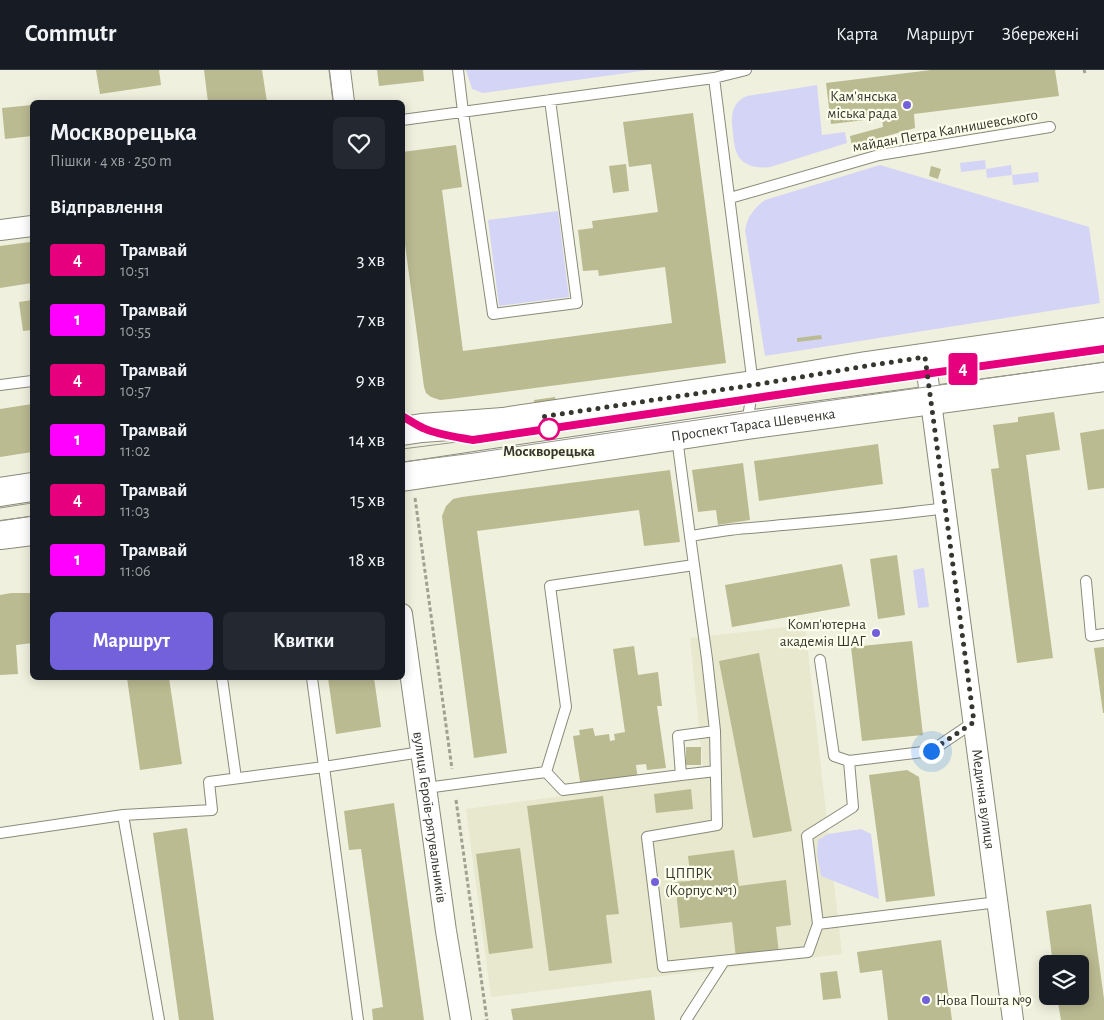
<!DOCTYPE html>
<html lang="uk">
<head>
<meta charset="utf-8">
<style>
  :root { --surface:#171b24; --page:#242831; --text:#f1f3f6; --muted:#9ea1a6; --line:#363941; --accent:#7261db }
  body { margin:0; font-family:"Alegreya Sans",sans-serif; background:var(--page); color:var(--text); height:100vh; display:flex; flex-direction:column; font-size:19px; white-space:nowrap }
  * { box-sizing:border-box; margin:0 }
  p { font-size:16px; color:var(--muted) }
  .icon { flex:none; width:28px; height:28px; fill:none; stroke:currentColor; stroke-width:2; stroke-linecap:round; stroke-linejoin:round }
  .map { position:relative; flex:1; overflow:hidden }
  .side { position:absolute; left:30px; top:30px; width:375px; height:580px; display:flex; flex-direction:column; background:var(--surface); border-radius:8px; box-shadow:0 2px 12px #0003 }
  .side>* { flex:none }
  .badge { padding:0 10px; border-radius:4px; font-size:18px; line-height:32px }
  .fabs { position:absolute; left:1039px; top:885px; display:grid; gap:10px }
  .fabs a { display:grid; place-items:center; width:50px; height:50px; border-radius:8px; background:var(--surface); box-shadow:0 2px 12px #0003; font-size:25px }
  .you { position:absolute; width:25px; height:25px; margin:-12px; border:4px solid #fff; border-radius:50%; background:#1a73e8; box-shadow:0 0 0 8px #1a73e833 }
  .map>.badge { position:absolute; translate:-50% -50%; box-shadow:0 0 0 2px #fff }
  h2 { padding:0 20px; font-size:19px; line-height:45px }
  .round { display:grid; place-items:center; flex:none; width:52px; height:52px; border-radius:8px; background:var(--page) }
  .summary { display:flex; align-items:center; justify-content:space-between; height:85px; padding:0 20px }
  h1 { font-size:24px; font-weight:700; line-height:38px }
  .action { display:flex; gap:10px; margin-top:auto; padding:10px 20px }
  .action a { flex:1; height:58px; border-radius:8px; background:var(--accent); color:#fff; font-size:20px; font-weight:700; line-height:58px; text-align:center }
  .action a+a { background:var(--page); color:var(--text) }
  ul { padding:0; list-style:none }
  li { display:flex; align-items:center; gap:15px; height:60px; padding:0 20px }
  li div { flex:1 }
  li b { display:block; font-size:19px }
  li em { font-style:normal }
  li .badge { min-width:55px; font-weight:700; text-align:center }
  header { display:flex; align-items:center; gap:30px; box-sizing:border-box; height:70px; padding:0 25px; background:var(--surface); border-bottom:1px solid var(--line) }
  header strong { font-size:24px }
  nav { display:flex; gap:28px; margin-inline-start:auto; font-size:18px }
  .map>svg:first-child { display:block }
  .built { fill:#e7e8ce }
  .green { fill:#d4d4f6 }
  .building { fill:#babb91 }
  .lines { fill:none; stroke-linecap:round; stroke-linejoin:round }
  .service-casing { stroke:#898a79; stroke-width:12 }
  .minor-casing { stroke:#898a79; stroke-width:22 }
  .secondary-casing { stroke:#898a79; stroke-width:30 }
  .path { stroke:#a0a193; stroke-width:3; stroke-dasharray:4 2.5; stroke-linecap:butt }
  .service { stroke:#fff; stroke-width:10 }
  .minor { stroke:#fff; stroke-width:20 }
  .secondary { stroke:#fff; stroke-width:28 }
  .tram { stroke:#969689; stroke-width:1 }
  .line-casing { stroke:#fff; stroke-width:11 }
  .line { stroke:#e6007e; stroke-width:8 }
  .walk { stroke:#35362e; stroke-width:5; stroke-dasharray:0 9 }
  .poi-dot { fill:#7261db; stroke:#fdfeeb; stroke-width:2 }
  .stop-dot { fill:#fff; stroke:#e6007e; stroke-width:2.5 }
  .labels { text-anchor:middle; dominant-baseline:central; stroke-width:4.5; stroke-linejoin:round; paint-order:stroke }
  .poi-label { font-size:15px; fill:#35362e; stroke:#fdfeeb; text-anchor:end }
  .street-label { font-size:15px; fill:#35362e; stroke:#fdfeeb }
  .stop-label { font-size:15px; font-weight:bold; fill:#35362e; stroke:#fdfeeb }
</style>
</head>
<body>
<header>
<strong>Commutr</strong>
<nav><a>Карта</a><a>Маршрут</a><a>Збережені</a></nav>
</header>
<div class="map">
<svg width="1104" height="950" viewBox="0 0 1104 950">
  <rect width="100%" height="100%" fill="#f0f0de"/>
  <path class="built" d="M805,555L842,884L491,927L466,739L704,707L690,568Z"/>
  <path class="green" d="M466,0H648L483,23L472,19Z
    M817,15L822,65L845,62L847,73L770,97C762,98 755,98 747,94C735,88 734,75 733,63C731,49 730,33 747,26Z
    M985,90L986,99L1011,95L1012,105L1038,102L1039,112L1013,115L1012,105L987,108L986,99L961,102L960,93Z
    M880,95L1089,157L1100,233L765,286L745,160C748,146 754,138 765,130Z
    M558,141L569,227L499,236L488,150Z
    M924,498L929,537L918,538L913,500Z
    M861,759L871,764L879,829L821,806L817,784L818,770L828,764Z"/>
  <path class="building" d="M96,0H159L161,15L100,24Z
    M204,0H262L267,32H208Z
    M377,0H423L424,11L379,16Z
    M931,0H1055L1059,26L914,44L915,58L852,76L850,66L883,57L882,48L831,54L826,13Z
    M32,35V66L5,69L2,38Z
    M693,43L726,293L450,329L440,330L431,327L426,323L424,317L402,152V82L456,75L462,117L442,120L463,281L672,253L665,197L599,206L598,200L583,201L578,160L593,158L592,151L658,142L651,94L629,97L623,52Z
    M626,94L629,121L613,123L609,96Z
    M931,96L941,99L938,109L929,106Z
    M30,172L32,189V213L0,218V176Z
    M32,230V260L23,261L19,232Z
    M821,265L822,269L797,272V268Z
    M555,327L557,339L535,342L534,330Z
    M32,334V382L0,387V339Z
    M1054,342L1060,380L1026,385L1053,588L1017,593L991,399L999,398L993,355L1018,352V347Z
    M1104,359V418L1088,420L1080,363Z
    M878,374L883,414L759,431L754,391Z
    M743,393L750,450L718,455L716,440L698,442L692,400Z
    M670,400L680,472L644,476L639,440L477,461L507,683L474,688L443,455L442,446L446,436L453,429L462,427Z
    M897,485L905,545L878,549L870,489Z
    M842,494L850,536L732,557L725,515Z
    M11,523H32V573L16,575L18,604L0,605V525Z
    M912,571L923,665L862,671L851,577Z
    M634,576L638,605L658,602L662,636H657L666,698L647,700L646,694L636,695L638,711L581,718L573,666L580,665L579,660L593,658L595,666L609,664L610,671L615,670L614,664L625,662L613,579Z
    M1104,577V643H1103L1094,578Z
    M759,583L792,761L753,768L719,591Z
    M127,608H169L182,694L140,700Z
    M328,608H374L381,657L336,664Z
    M686,677H701V695H686Z
    M907,700L919,707L935,826L886,832L869,705Z
    M691,719L693,739L656,743L654,724Z
    M603,726L619,844L606,845L612,893L549,901L527,736Z
    M394,733L424,950H373L372,939L383,937L361,779L349,780L344,741Z
    M187,758L214,950H179L153,763Z
    M520,778L533,878L489,884L476,784Z
    M734,780L739,816L786,810L791,855L776,857L779,884L736,888L732,852L680,858L675,812L691,811L688,786Z
    M1091,834L1104,929V950H1061L1057,926H1080V894H1053L1046,841Z
    M941,870L952,950H888L882,900L860,903L857,882Z
    M837,901L841,928L823,930L820,903Z
    M651,920L655,950H513L511,939Z"/>
  <g class="lines">
    <g class="service-casing">
      <path id="service" d="M458,0L463,42L493,244L577,233L550,30
        M746,0L714,8L753,315L747,354
        M402,50L714,8
        M730,128L879,85L1050,57
        M0,315L32,311
        M677,368L690,466C710,463 730,459 750,458C816,452 881,447 945,438
        M690,466L707,589L715,661L717,755L647,767L663,897L808,882L818,854L998,832
        M1086,511L1091,566L1104,564
        M820,590L834,686L849,691L931,681L974,652
        M222,608L236,708
        M546,702L563,720L681,705L678,666L715,661
        M681,705L716,701
        M426,718L546,702L566,637L550,516L694,495
        M123,745L159,950
        M0,763L123,745L212,740L209,712L324,697L312,608
        M818,854L807,766L853,737L849,691
        M358,950L324,697L421,682
        M686,950L724,891"/>
    </g>
    <g class="minor-casing">
      <g id="minor">
        <path d="M340,0L344,32"/>
        <path d="M0,160L32,156"/>
        <path id="s1" d="M925,287L1013,950"/>
        <path id="s2" d="M402,544L446,861L461,950"/>
      </g>
    </g>
    <g class="secondary-casing">
      <g id="secondary">
        <path d="M402,361L422,358L503,352L753,315L866,296L1104,262"/>
        <path id="s3" d="M402,407L747,355L1104,307"/>
        <path d="M0,422L32,417"/>
        <path d="M0,465L32,461"/>
      </g>
    </g>
    <path class="path" d="M1084,0L1085,3
      M415,428L452,699
      M456,730L487,950"/>
    <use href="#service" class="service"/>
    <use href="#minor" class="minor"/>
    <use href="#secondary" class="secondary"/>
    <path class="tram" d="M329,0L333,32
      M402,346C424,358 435,364 460,368
      M402,379L473,370L817,319L1104,279
      M402,392L474,383L819,332L1104,292
      M0,438L32,433
      M0,451L32,446"/>
  </g>
  <g class="lines">
    <g class="line-casing">
      <path id="line" d="M402,346C409,350 416,355 423,358C438,365 456,367 473,370L817,319L1104,279"/>
    </g>
    <use href="#line" class="line"/>
    <path class="walk" d="M549,359L541,347L753,315L866,296L925,287L974,652L931,681"/>
  </g>
  <g class="poi-dot">
    <circle cx="907" cy="35" r="5"/>
    <circle cx="876" cy="563" r="5"/>
    <circle cx="655" cy="812" r="5"/>
    <circle cx="926" cy="930" r="5"/>
  </g>
  <circle class="stop-dot" cx="549" cy="359" r="10"/>
  <g class="labels">
    <g class="poi-label">
      <text x="897" y="26">Кам'янська<tspan x="897" dy="17">міська рада</tspan></text>
      <text x="866" y="554">Комп'ютерна<tspan x="866" dy="17">академія ШАГ</tspan></text>
      <text x="665" y="803" text-anchor="start">ЦППРК<tspan x="665" dy="17">(Корпус №1)</tspan></text>
      <text x="936" y="930" text-anchor="start">Нова Пошта №9</text>
    </g>
    <g class="street-label">
      <text transform="translate(945 61) rotate(-10)">майдан Петра Калнишевського</text>
      <text stroke="none"><textPath href="#s3" startOffset="355">Проспект Тараса Шевченка</textPath></text>
      <text stroke="none"><textPath href="#s1" startOffset="446">Медична вулиця</textPath></text>
      <text stroke="none"><textPath href="#s2" startOffset="205">вулиця Героїв-рятувальників</textPath></text>
    </g>
    <g class="stop-label">
      <text x="549" y="381">Москворецька</text>
    </g>
  </g>
</svg>
<div class="fabs">
<a><svg class="icon" aria-label="layers" viewBox="0 0 24 24"><path d="M12 4l9 5-9 5-9-5zM3 14l9 5 9-5"/></svg></a>
</div>
<div class="you" style="left:931px;top:681px"></div>
<b class="badge" style="left:963px;top:299px;background:#e6007e;color:#fff">4</b>
<section class="side">
<div class="summary"><div><h1>Москворецька</h1><p>Пішки · 4 хв · 250 m</p></div><a class="round"><svg class="icon" aria-label="heart" viewBox="0 0 24 24"><path d="M12 20l-8-8c-3-5 5-10 8-4 3-6 11-1 8 4z"/></svg></a></div>
<h2>Відправлення</h2>
<ul>
<li><span class="badge" style="background:#e6007e;color:#fff">4</span><div><b>Трамвай</b><p>10:51</p></div><em>3 хв</em></li>
<li><span class="badge" style="background:#f0f;color:#fff">1</span><div><b>Трамвай</b><p>10:55</p></div><em>7 хв</em></li>
<li><span class="badge" style="background:#e6007e;color:#fff">4</span><div><b>Трамвай</b><p>10:57</p></div><em>9 хв</em></li>
<li><span class="badge" style="background:#f0f;color:#fff">1</span><div><b>Трамвай</b><p>11:02</p></div><em>14 хв</em></li>
<li><span class="badge" style="background:#e6007e;color:#fff">4</span><div><b>Трамвай</b><p>11:03</p></div><em>15 хв</em></li>
<li><span class="badge" style="background:#f0f;color:#fff">1</span><div><b>Трамвай</b><p>11:06</p></div><em>18 хв</em></li>
</ul>
<div class="action"><a>Маршрут</a><a>Квитки</a></div>
</section>
</div>
</body>
</html>
